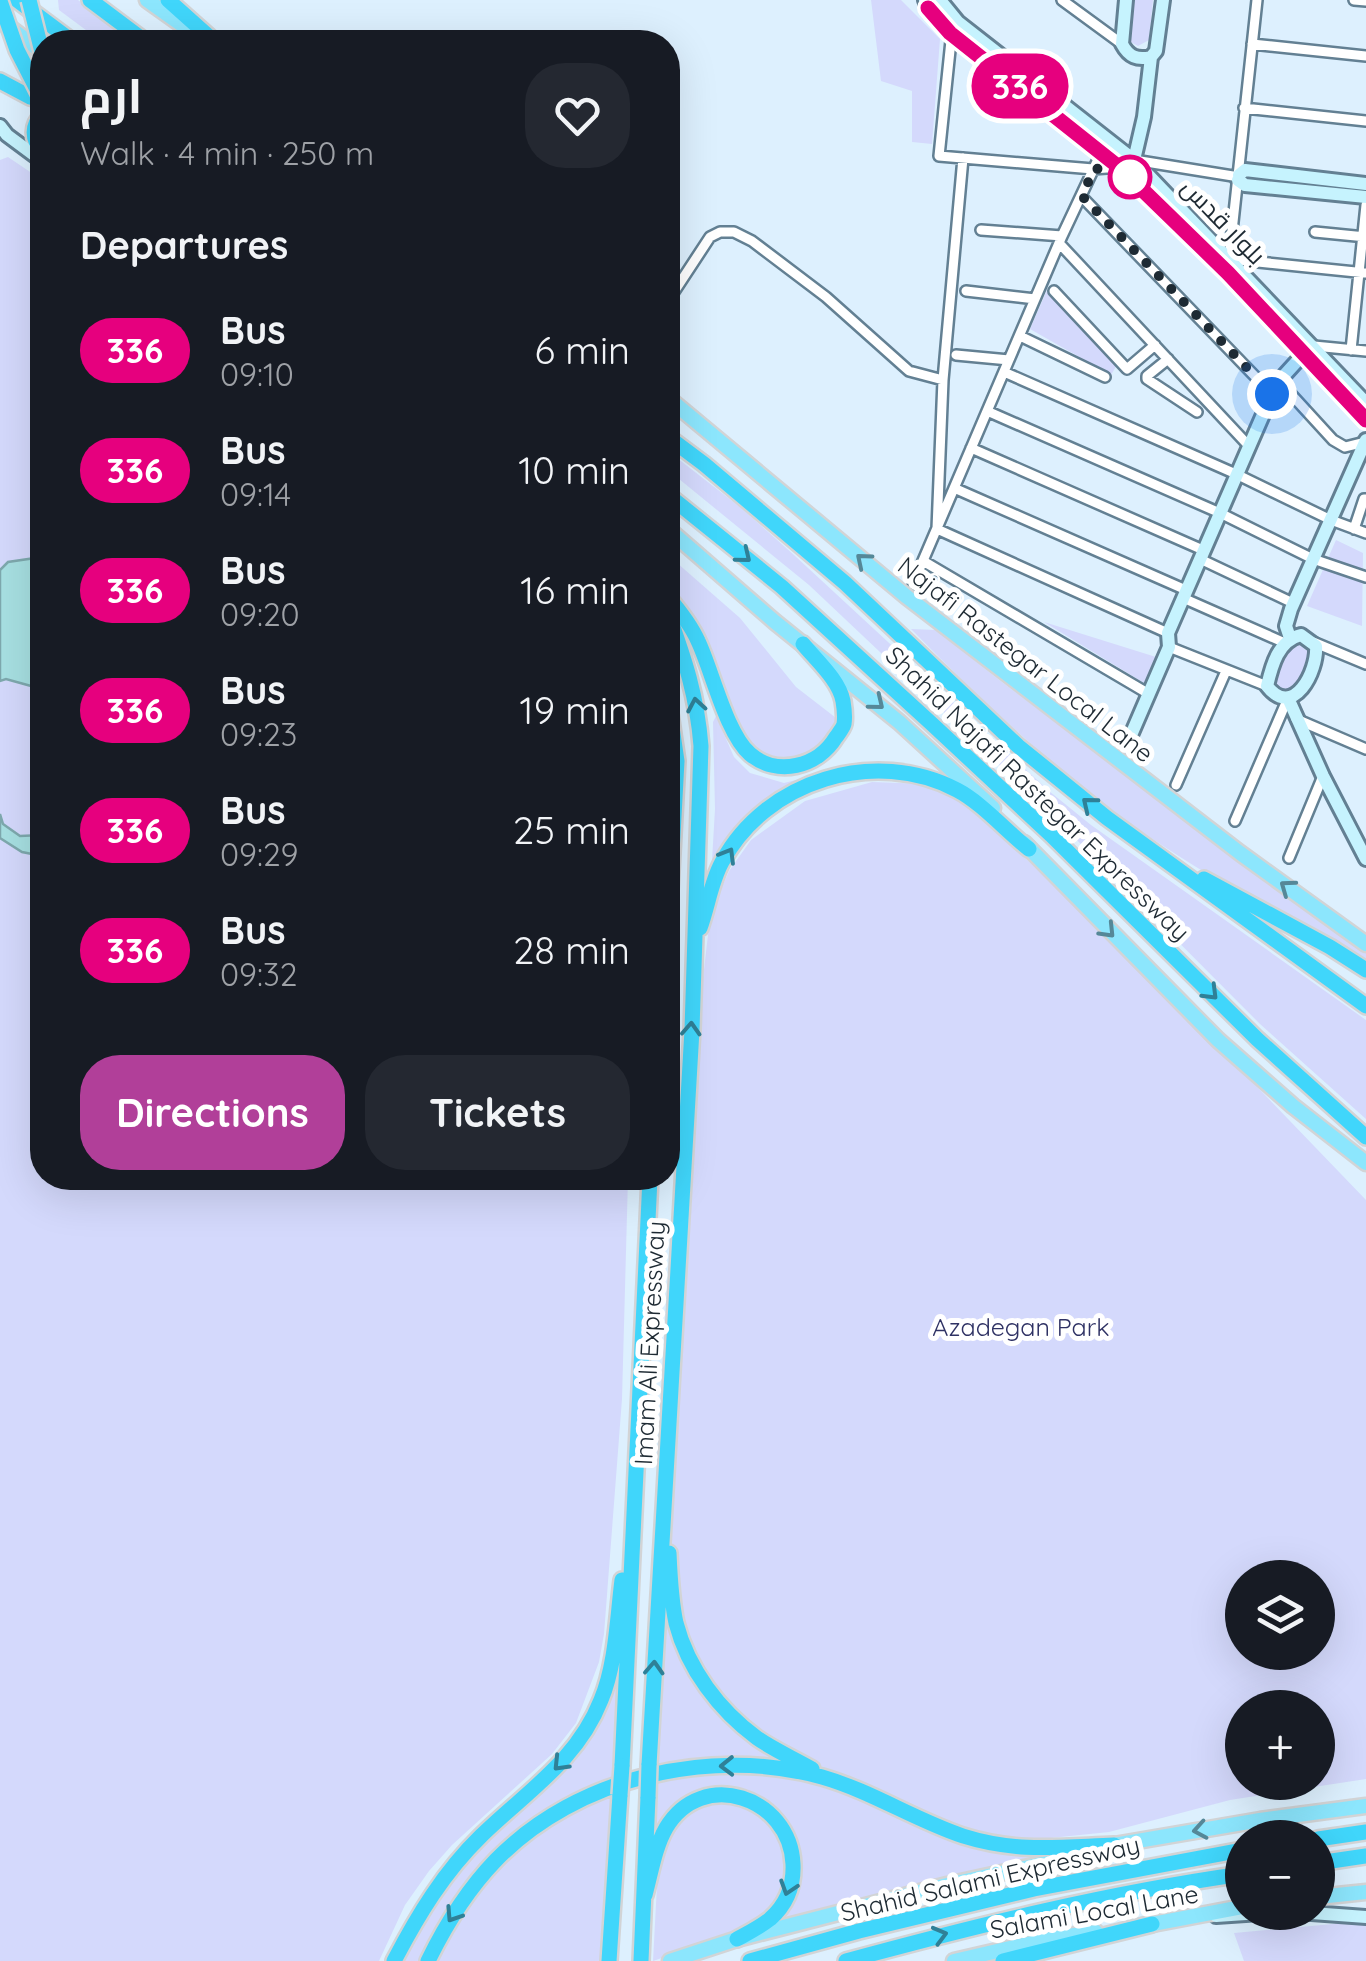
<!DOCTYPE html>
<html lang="en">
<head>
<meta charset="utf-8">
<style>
  :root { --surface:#171b24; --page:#242831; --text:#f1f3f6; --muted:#9ea1a6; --accent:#b13f99 }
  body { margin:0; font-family:Quicksand,Cairo,sans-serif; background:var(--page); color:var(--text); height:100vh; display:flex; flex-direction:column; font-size:38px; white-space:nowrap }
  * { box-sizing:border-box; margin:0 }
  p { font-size:32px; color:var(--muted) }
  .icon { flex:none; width:55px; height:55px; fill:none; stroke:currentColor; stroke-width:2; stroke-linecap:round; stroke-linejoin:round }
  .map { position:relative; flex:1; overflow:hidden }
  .panel { position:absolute; left:30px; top:30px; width:650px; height:1160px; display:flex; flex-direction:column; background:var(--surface); border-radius:40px; box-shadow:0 10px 40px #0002 }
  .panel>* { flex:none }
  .badge { padding:0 20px; border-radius:32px; font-size:35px; line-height:65px }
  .controls { position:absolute; left:1225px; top:1560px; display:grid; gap:20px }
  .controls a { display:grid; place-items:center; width:110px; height:110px; border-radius:50%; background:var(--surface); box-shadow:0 10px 40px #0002; font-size:50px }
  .you { position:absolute; width:50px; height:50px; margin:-25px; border:8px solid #fff; border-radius:50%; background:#1a73e8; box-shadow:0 0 0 15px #1a73e833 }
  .map>.badge { position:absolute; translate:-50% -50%; box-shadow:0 0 0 5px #fff }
  h2 { padding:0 50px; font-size:38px; line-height:90px }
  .round { display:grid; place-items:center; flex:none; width:105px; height:105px; border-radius:40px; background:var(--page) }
  .head { display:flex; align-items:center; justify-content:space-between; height:170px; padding:0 50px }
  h1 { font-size:48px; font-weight:700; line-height:75px }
  .cta { display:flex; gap:20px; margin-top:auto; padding:20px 50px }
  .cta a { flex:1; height:115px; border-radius:40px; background:var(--accent); color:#fff; font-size:40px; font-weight:700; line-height:115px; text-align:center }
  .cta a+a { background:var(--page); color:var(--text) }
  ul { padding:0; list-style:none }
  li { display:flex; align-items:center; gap:30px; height:120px; padding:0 50px }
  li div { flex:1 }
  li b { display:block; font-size:38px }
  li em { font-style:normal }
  li .badge { min-width:110px; font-weight:700; text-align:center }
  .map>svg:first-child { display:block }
  .green { fill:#d4d9fc; fill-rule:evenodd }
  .water { fill:#a7e0e2; stroke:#7ea9ae; stroke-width:2.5 }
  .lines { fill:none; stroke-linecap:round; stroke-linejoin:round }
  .street-casing { stroke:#638093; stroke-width:14 }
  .secondary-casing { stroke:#638093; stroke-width:18 }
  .primary-casing { stroke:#d2d4d6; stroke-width:19 }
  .highway-casing { stroke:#d2d4d6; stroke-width:20 }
  .street { stroke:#fff; stroke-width:9 }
  .secondary { stroke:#c6f3fe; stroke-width:12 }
  .primary { stroke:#8ce6fd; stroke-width:14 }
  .highway { stroke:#40d6fb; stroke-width:15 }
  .highway-bridge-casing { stroke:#d2d4d6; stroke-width:20; stroke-linecap:butt }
  .highway-bridge { stroke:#40d6fb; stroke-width:15 }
  .oneway { stroke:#2f8097 }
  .oneway2 { stroke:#558898 }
  .line-casing { stroke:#fff; stroke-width:22 }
  .line { stroke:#e6007e; stroke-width:15 }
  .walk { stroke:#1e2a33; stroke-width:10; stroke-dasharray:0 18 }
  .stop-dot { fill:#fff; stroke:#e6007e; stroke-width:5 }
  .labels { text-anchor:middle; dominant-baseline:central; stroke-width:10; stroke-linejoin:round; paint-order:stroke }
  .street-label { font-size:25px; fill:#1e2a33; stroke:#fff }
  .park-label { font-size:25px; fill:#2f3264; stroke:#fff }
</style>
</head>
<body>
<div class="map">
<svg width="1366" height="1961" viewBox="0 0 1366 1961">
  <rect width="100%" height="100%" fill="#ddf0fe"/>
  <path class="green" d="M58,0H78L133,42H102L59,10Z
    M871,0H901L940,39L932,144L912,142V91L881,81Z
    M1130,0H1153L1149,40L1138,46L1127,40Z
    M8,157L42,180V1178H628L622,1399L604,1634L599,1662L576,1723L552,1754L452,1845L429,1871L405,1905L379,1961H0V160Z
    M1047,290L1118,363L1111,375L1030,329Z
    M668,451L740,507L794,555L1049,791L1091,825L1366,1020V1119L1260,1024L1042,805L809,585L668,470Z
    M1336,540L1363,553L1362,626L1307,606Z
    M668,555L740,618L796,687L840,721C825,744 816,758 788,763C742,773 720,676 706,645C696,624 679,606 669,585C666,576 668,564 668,555Z
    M1044,622L1156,657L1144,683Z
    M911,629L936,630L998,679L1256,873L1366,951V966C1282,917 1195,871 1117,814C1043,759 975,694 911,629Z
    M1302,642L1309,646L1311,654L1297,686L1294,689L1281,690L1273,684C1279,666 1282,647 1302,642Z
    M716,716L734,757L750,773L784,783L808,777L805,782L767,802L711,878L715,809L713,722Z
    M872,782L928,784L957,792L1187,1014L1366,1200V1779L1230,1800L1109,1832L1031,1840L991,1835L966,1828L890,1801L786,1753L765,1740L709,1686L687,1645L672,1569V1534L702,987L709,926L717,898L729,871L751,840L805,801ZM1242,1578H1318V1652H1242ZM1242,1708H1318V1782H1242Z
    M664,1579L704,1686L792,1762L656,1770Z
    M622,1609L614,1782L529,1826L423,1961H400L422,1920L459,1867L585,1742Z
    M748,1771L809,1780L858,1796L947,1835L1078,1853L764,1928L797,1874L769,1806L690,1799L652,1866L656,1779L679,1775Z
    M613,1792L600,1961H434L451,1927L488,1876L545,1825Z
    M710,1799L756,1806L788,1846L783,1897L752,1927L653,1961L658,1866L674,1823Z
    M1355,1922L1366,1923V1961H1244L1234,1933Z"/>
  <path class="water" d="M42,557V689L6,679L0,681V570L8,562Z
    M0,814L3,824L20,836L42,835V856L22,852L0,838Z"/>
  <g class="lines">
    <g class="street-casing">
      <path id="street" d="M1062,0L1122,44
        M1257,0L1229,259L1366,273
        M1354,0L1366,1
        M952,31L939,156L1093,169L1121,167
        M1252,44L1366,56
        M1244,108L1366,121
        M963,158L943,380L937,529L1168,633
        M1134,160L1239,177
        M1082,197L1272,394
        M981,230L1062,236
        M1315,232L1366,237
        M1059,243L1249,446
        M966,291L1035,299
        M1054,291L1127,369L1155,345
        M668,301L710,237L720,232H734L752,241L826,297L909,371L943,380
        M1020,336L1105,377
        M1314,346L1366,351
        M1351,350L1366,205
        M956,355L1009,360
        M1168,359L1147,376V379L1197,412
        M1004,372L1236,474L1331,520L1366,533
        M1279,381L1333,440L1345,447L1365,442
        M987,411L1220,513L1313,559L1366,577
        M971,448L1203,550
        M954,488L1186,590
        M1354,529L1364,499H1366
        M1200,559L1293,603
        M923,561L1149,694
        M913,584L1062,236L1102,151
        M1183,598L1285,643
        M1313,642L1366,664
        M1169,647L1267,686
        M1296,719L1366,749
        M1176,785L1226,671
        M1235,821L1288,698
        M1289,858L1323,776"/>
    </g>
    <g class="secondary-casing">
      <path id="secondary" d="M925,0L928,9L950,33L1121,167L1228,273L1366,420
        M940,0L958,22L1134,160L1366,403
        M1126,0L1122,44C1129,57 1137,60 1151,57L1156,51L1163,0
        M0,126L7,135L42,161
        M1134,160L1144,117L1151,57
        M1239,175L1245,170L1366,184
        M1238,180L1245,185L1366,197
        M1301,635L1316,646C1318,671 1293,720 1267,686C1272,665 1278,641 1301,635Z
        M1290,638L1286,626L1291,609L1366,440
        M1288,698L1323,776L1366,859
        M1128,742L1169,647L1168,633L1272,394L1279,381L1309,348
        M1298,1912L1366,1917
        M1216,1916L1276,1912"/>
    </g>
    <g class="primary-casing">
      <path id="primary" d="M147,0L206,42
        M5,24L42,52
        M668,398L907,597L1240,853L1366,944
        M668,529L775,622L899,722L993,808
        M1024,843L1218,1040L1293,1106L1366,1163
        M1318,1897L1366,1892
        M1142,1926L1242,1907
        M670,1961L737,1939L947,1885L1038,1865L1085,1857L1114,1845L1260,1820L1366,1806
        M954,1961L1054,1938L1096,1932"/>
    </g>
    <g class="highway-casing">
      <path id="highway" d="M17,0L73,42
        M90,0L146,42
        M168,0L215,42
        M0,81L30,97L42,100
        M42,115C32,125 31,139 42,150
        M668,437L704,464L845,583L1018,746L1107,818L1366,1006
        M668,495L782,587L933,725L1051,835L1257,1039L1366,1137
        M668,597C679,610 691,625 698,641C712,670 726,733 750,754C777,777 818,767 836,737C837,736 844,726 844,724C845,718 844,707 843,701C839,680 816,660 803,644
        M668,700L677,761L668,927
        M1204,879L1330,947L1366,970
        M700,928C708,906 711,882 722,862C766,780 875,747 957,790C982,803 1006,831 1029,849
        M669,1553C670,1576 671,1600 676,1623C688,1669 719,1710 757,1738C774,1750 793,1758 812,1769
        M649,1765L692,1030L701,746C697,696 685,660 668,613
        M622,1766L650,1178
        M1318,1839L1366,1832
        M1318,1863L1366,1856
        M645,1895C651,1873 655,1847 666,1828C702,1767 790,1797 793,1864C794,1886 786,1905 770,1919C760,1927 748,1933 737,1939
        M394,1961C418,1915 444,1872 481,1836C526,1792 577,1761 601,1700C616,1664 617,1619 622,1580
        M428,1961C446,1924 467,1890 496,1860C577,1777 711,1746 822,1777C871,1791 915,1820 963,1836C1017,1853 1060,1847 1114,1845
        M609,1961L620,1795
        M641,1961L648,1797
        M750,1961L859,1931L1034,1889L1242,1850
        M846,1961C978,1925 1108,1893 1242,1874
        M1003,1961L1152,1924"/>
    </g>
    <use href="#street" class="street"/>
    <use href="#secondary" class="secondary"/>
    <use href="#primary" class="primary"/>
    <use href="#highway" class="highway"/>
    <g class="highway-bridge-casing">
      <path id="highway-bridge" d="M29,0L42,52
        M0,1L17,50L42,99
        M620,1795L622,1766
        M648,1797L649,1765"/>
    </g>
    <use href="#highway-bridge" class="highway-bridge"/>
  </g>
  <defs><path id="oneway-chevron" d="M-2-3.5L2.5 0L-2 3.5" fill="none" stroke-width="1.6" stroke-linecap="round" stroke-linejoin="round" transform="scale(2.5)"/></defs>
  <g class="oneway">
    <use href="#oneway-chevron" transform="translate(744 556) rotate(39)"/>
    <use href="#oneway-chevron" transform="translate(696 705) rotate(-100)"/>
    <use href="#oneway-chevron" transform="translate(1089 804) rotate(-141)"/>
    <use href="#oneway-chevron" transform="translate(728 855) rotate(-59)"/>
    <use href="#oneway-chevron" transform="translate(1211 993) rotate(45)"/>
    <use href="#oneway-chevron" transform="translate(691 1029) rotate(-87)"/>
    <use href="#oneway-chevron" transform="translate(654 1668) rotate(-87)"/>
    <use href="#oneway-chevron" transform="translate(560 1764) rotate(134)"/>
    <use href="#oneway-chevron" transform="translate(727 1766) rotate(179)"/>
    <use href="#oneway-chevron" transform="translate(788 1888) rotate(108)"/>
    <use href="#oneway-chevron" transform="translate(453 1915) rotate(123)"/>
    <use href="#oneway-chevron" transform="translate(940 1935) rotate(-15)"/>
  </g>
  <g class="oneway2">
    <use href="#oneway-chevron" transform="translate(863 560) rotate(-140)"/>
    <use href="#oneway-chevron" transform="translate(877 703) rotate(39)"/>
    <use href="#oneway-chevron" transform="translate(1287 887) rotate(-144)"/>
    <use href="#oneway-chevron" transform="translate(1108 931) rotate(46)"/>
    <use href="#oneway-chevron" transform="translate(1200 1830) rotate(170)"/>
  </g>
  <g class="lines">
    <g class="line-casing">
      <path id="line" d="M928,8L950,33L1120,168L1228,273L1366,420"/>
    </g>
    <use href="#line" class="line"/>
    <path class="walk" d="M1130,177L1120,168L1094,169L1082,196L1272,394"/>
  </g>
  <circle class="stop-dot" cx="1130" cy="177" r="20"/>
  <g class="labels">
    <g class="street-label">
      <text transform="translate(1224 221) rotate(46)">بلوار قدس</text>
      <text transform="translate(1026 659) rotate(38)">Najafi Rastegar Local Lane</text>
      <text transform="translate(1038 793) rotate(44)">Shahid Najafi Rastegar Expressway</text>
      <text transform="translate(649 1343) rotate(-87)">Imam Ali Expressway</text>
      <text transform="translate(990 1878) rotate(-13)">Shahid Salami Expressway</text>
      <text transform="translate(1094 1911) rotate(-10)">Salami Local Lane</text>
    </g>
    <g class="park-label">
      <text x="1021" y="1326">Azadegan Park</text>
    </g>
  </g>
</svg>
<div class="controls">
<a><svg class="icon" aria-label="layers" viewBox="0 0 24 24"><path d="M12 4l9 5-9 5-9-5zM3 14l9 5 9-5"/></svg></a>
<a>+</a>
<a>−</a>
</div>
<div class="you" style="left:1272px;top:394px"></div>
<b class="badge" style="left:1020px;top:86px;background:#e6007e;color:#fff">336</b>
<section class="panel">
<div class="head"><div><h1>ارم</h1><p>Walk · 4 min · 250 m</p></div><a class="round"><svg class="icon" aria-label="heart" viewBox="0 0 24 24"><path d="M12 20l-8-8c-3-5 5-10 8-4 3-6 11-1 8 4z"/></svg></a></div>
<h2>Departures</h2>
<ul>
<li><span class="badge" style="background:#e6007e;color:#fff">336</span><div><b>Bus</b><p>09:10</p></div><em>6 min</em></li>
<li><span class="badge" style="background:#e6007e;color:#fff">336</span><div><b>Bus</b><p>09:14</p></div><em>10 min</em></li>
<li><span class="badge" style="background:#e6007e;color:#fff">336</span><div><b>Bus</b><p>09:20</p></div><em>16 min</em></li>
<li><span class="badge" style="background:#e6007e;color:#fff">336</span><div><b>Bus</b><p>09:23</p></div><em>19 min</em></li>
<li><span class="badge" style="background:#e6007e;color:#fff">336</span><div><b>Bus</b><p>09:29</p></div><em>25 min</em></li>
<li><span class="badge" style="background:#e6007e;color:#fff">336</span><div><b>Bus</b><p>09:32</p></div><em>28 min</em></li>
</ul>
<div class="cta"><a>Directions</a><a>Tickets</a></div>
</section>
</div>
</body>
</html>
